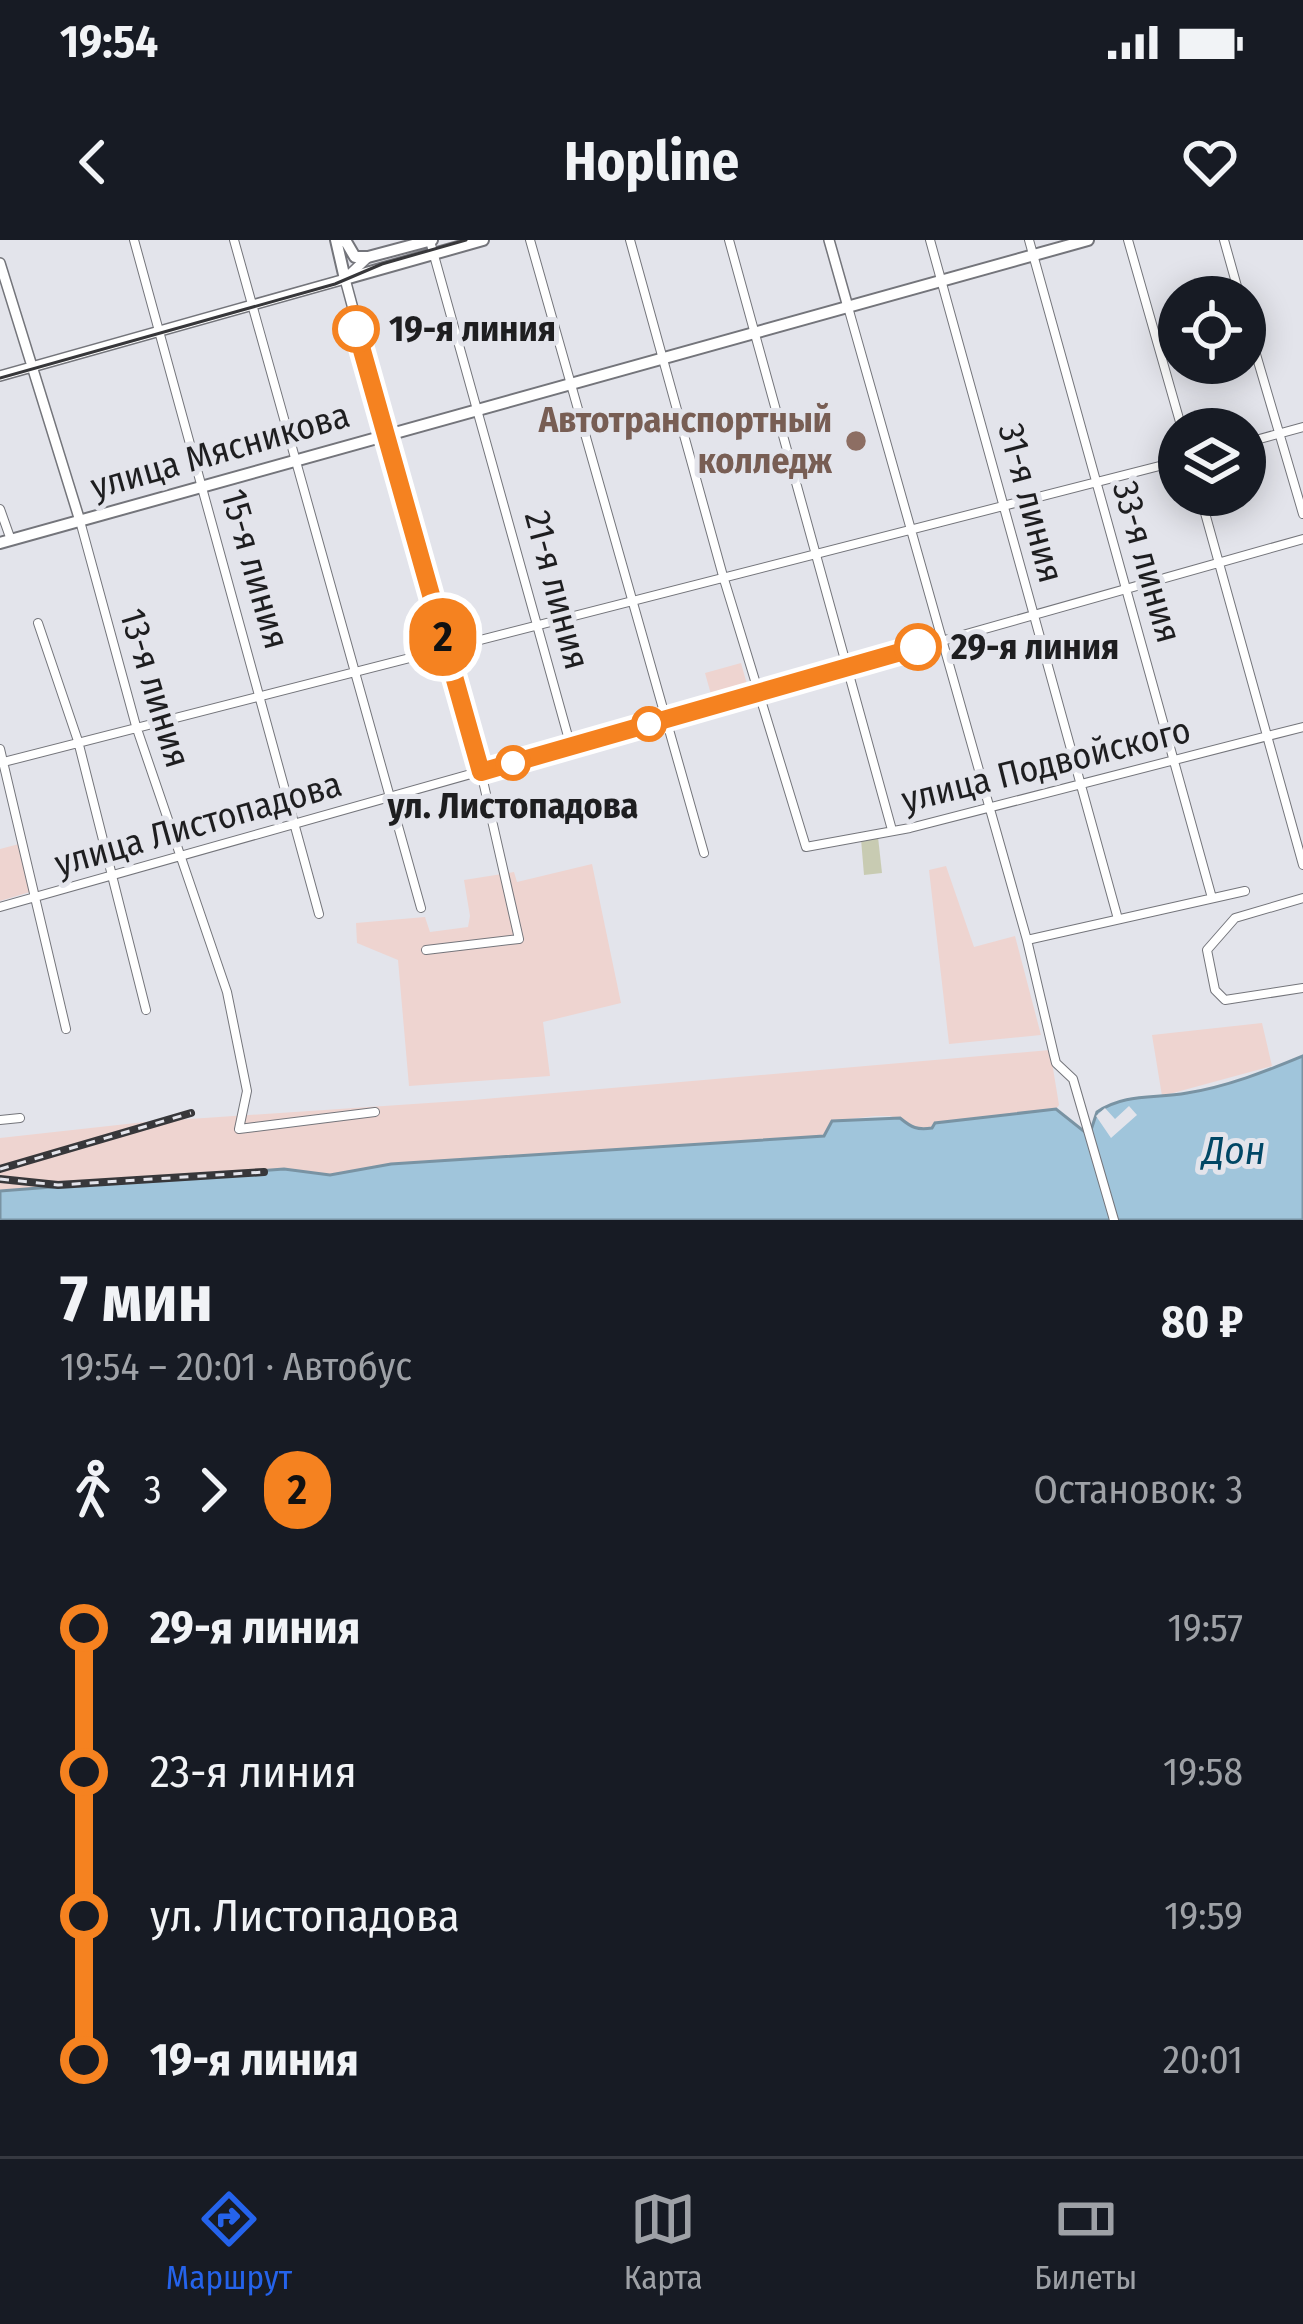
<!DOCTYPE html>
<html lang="ru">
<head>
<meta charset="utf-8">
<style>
  :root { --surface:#171b24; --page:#242831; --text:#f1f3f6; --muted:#9ea1a6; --line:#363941; --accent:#2563eb }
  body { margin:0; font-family:"Fira Sans Condensed",sans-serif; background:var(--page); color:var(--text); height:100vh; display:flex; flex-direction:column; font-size:45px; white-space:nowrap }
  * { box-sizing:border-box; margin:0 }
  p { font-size:39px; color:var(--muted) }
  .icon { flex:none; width:66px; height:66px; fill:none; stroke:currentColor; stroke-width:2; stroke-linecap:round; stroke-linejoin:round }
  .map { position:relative; height:980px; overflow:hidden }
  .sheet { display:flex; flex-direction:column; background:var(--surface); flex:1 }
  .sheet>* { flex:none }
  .badge { padding:0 24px; border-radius:39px; font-size:42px; line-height:78px }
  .tools { position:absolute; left:1158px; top:36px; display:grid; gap:24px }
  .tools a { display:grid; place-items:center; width:108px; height:108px; border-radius:50%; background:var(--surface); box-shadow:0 6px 30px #0003; font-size:60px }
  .map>.badge { position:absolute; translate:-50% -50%; box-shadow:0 0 0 6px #fff }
  .legs { display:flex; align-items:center; gap:18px; height:132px; padding:0 60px; font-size:39px }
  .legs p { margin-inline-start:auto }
  .head { display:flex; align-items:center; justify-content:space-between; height:204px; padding:0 60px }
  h1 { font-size:66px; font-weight:700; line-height:90px }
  ul { padding:0 60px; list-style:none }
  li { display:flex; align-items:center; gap:42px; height:144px; font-size:45px }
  li i { display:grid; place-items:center; width:18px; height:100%; margin:0 15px; background:currentColor }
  li i::after { content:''; width:30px; height:30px; margin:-15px; border:9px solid; border-radius:50%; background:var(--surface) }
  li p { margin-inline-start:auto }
  li:first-child i { background:linear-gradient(#0000 50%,currentColor 0) }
  li:last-child i { background:linear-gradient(currentColor 50%,#0000 0) }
  .status { display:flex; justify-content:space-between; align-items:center; height:84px; padding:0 60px; background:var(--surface); direction:ltr }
  .status svg { height:33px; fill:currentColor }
  header { display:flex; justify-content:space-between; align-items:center; height:156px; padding:0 60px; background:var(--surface); font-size:54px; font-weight:700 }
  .tab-bar { display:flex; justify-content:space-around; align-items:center; height:168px; border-top:3px solid var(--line); background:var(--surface); font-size:33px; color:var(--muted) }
  .tab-bar a { display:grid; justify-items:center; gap:6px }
  .tab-bar .current { color:var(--accent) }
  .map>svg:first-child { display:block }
  .industrial { fill:#eed4d0 }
  .green { fill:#c8cbb2 }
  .water { fill:#a0c5db; stroke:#7993a3; stroke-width:3 }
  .pier { fill:#e3e4eb }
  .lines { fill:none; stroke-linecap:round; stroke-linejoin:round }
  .minor-casing { stroke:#74757b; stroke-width:10 }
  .tertiary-casing { stroke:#74757b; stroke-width:12 }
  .secondary-casing { stroke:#74757b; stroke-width:14 }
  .minor { stroke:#fff; stroke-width:8 }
  .tertiary { stroke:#fff; stroke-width:9 }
  .secondary { stroke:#fff; stroke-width:10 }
  .tram { stroke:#37373a; stroke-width:3 }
  .rail-casing { stroke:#37373a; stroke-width:8 }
  .rail { stroke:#e3e4eb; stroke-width:3; stroke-dasharray:9; stroke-linecap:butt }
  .line-1-casing { stroke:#fff; stroke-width:27 }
  .line-1 { stroke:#f58220; stroke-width:18 }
  .stop-1-dot { fill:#fff; stroke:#f58220; stroke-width:6 }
  .education-dot { fill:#8d6e63; stroke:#e3e4eb; stroke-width:4.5 }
  .labels { text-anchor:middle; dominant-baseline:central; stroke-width:10; stroke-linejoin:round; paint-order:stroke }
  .stop-label { font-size:36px; font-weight:bold; fill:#1e1e20; stroke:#e3e4eb; text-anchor:start }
  .education-label { font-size:36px; font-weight:bold; fill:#785e54; stroke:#e3e4eb; text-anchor:end }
  .street-label { font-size:36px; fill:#1e1e20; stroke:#e3e4eb }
  .water-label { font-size:39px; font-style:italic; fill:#004765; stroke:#e3e4eb }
</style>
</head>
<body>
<div class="status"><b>19:54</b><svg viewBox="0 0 49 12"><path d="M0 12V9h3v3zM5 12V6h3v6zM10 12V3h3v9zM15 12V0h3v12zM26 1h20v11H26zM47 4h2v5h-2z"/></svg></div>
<header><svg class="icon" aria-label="back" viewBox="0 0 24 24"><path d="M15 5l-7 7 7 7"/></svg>Hopline<svg class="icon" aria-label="heart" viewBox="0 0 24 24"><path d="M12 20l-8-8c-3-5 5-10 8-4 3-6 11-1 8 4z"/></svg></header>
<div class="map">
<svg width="1303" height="980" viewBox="0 0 1303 980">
  <rect width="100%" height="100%" fill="#e3e4eb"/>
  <path class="industrial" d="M741,423L748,448L712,458L705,433Z
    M19,604L30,652L0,661V609Z
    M592,624L621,763L543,782L550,836L409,846L398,720L357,703L356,683L425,677L430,692L468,687L470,676L464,640L514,632L517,642Z
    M946,626L974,707L1015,696L1041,795L949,804L929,630Z
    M1262,783L1272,826L1162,856L1152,795Z
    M1050,810L1059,865L1056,869L935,883L933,888L922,889L890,876H875L833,881L824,896L391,924L330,935L284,929L0,951V898L145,882L473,860Z"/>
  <path class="green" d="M878,597L882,633L864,635L861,599Z"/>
  <path class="water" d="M1303,816V980H0V951L284,929L330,935L391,924L824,896L832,881L900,878C912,888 917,890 932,888L935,883L1056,869L1086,893L1091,890L1097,872C1126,853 1154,859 1187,853C1226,847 1267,831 1303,816Z"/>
  <path class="pier" d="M1129,866L1137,875L1111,898L1096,876L1105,868L1115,879Z"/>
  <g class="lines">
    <g class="minor-casing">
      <path id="minor" d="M134,0L319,674
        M234,0L421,668
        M530,0L704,613
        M630,0L723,336L806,607L910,588L1303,487
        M729,0L892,590
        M930,0L1118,679
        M1029,0L1212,658
        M1128,0L1182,189
        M1224,0L1240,57
        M430,1L571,507
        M848,67L1027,700L1054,815L1056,823L1073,839L1114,980
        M1245,77L1303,274
        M387,195L481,532L519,699L426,710
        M1245,203L1303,187
        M1200,255L1303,625
        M0,269L11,300
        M80,281L136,486L227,752L247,851L239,889L375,872
        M38,383L78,501L146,770
        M0,509L66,789
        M0,523L1179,221
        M1303,658L1235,678L1207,710L1215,750L1225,760L1303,748
        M0,667L1303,299
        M1027,700L1245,651
        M0,880L20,878"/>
    </g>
    <g class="tertiary-casing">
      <path id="tertiary" d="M829,0L848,67
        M0,23L80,281
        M345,39L387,195
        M0,136L345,39L368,17"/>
    </g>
    <g class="secondary-casing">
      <path id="secondary" d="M336,0L345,39L483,0
        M345,0L355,17H368L432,0
        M0,303L1088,0"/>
    </g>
    <use href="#minor" class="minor"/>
    <use href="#tertiary" class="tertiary"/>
    <use href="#secondary" class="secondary"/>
    <path class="tram" d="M0,138L335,44L382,24L466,0"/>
    <g class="rail-casing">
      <path id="rail" d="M0,929L191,873
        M0,939L58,945L264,932"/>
    </g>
    <use href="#rail" class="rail"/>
  </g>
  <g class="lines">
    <g class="line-1-casing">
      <path id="line-1" d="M356,89L481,532L918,407"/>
    </g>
    <use href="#line-1" class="line-1"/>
  </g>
  <g class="stop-1-dot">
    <circle cx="356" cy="89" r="21"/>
    <circle cx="918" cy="407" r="21"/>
    <circle cx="649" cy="484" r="15"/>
    <circle cx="513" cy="523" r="15"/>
  </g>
  <circle class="education-dot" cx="856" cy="201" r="12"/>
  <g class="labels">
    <g class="stop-label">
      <text x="389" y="89">19-я линия</text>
      <text x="951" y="407">29-я линия</text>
      <text x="513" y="566" text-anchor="middle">ул. Листопадова</text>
    </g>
    <g class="education-label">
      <text x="832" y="180">Автотранспортный<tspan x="832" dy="41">колледж</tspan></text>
    </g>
    <g class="street-label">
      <text transform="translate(220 211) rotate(-16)">улица Мясникова</text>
      <text transform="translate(1031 263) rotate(75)">31-я линия</text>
      <text transform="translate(1147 322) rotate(74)">33-я линия</text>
      <text transform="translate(255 329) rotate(74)">15-я линия</text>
      <text transform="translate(557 350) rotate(75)">21-я линия</text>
      <text transform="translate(155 448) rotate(73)">13-я линия</text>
      <text transform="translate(1046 525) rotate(-14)">улица Подвойского</text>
      <text transform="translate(198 584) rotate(-16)">улица Листопадова</text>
    </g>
    <g class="water-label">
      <text x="1234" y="911">Дон</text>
    </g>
  </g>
</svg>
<div class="tools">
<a><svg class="icon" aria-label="locate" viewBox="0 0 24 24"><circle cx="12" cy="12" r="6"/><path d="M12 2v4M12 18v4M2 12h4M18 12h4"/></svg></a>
<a><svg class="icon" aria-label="layers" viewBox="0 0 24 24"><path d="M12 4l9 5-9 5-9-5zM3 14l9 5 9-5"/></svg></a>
</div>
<b class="badge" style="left:443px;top:397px;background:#f58220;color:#111">2</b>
</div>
<section class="sheet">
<div class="head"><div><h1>7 мин</h1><p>19:54 – 20:01 · Автобус</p></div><b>80 ₽</b></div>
<div class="legs"><svg class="icon" aria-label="walk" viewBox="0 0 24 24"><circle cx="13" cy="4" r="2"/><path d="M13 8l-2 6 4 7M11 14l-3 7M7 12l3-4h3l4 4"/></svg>3<svg class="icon" aria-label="forward" viewBox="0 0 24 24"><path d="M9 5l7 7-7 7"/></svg><b class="badge" style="background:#f58220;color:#111">2</b><p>Остановок: 3</p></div>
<ul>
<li><i style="color:#f58220"></i><b>29-я линия</b><p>19:57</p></li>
<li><i style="color:#f58220"></i><span>23-я линия</span><p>19:58</p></li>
<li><i style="color:#f58220"></i><span>ул. Листопадова</span><p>19:59</p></li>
<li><i style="color:#f58220"></i><b>19-я линия</b><p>20:01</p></li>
</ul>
</section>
<nav class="tab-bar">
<a class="current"><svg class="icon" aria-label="directions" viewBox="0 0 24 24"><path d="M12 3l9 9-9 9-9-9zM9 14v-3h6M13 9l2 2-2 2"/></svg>Маршрут</a>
<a><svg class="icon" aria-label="map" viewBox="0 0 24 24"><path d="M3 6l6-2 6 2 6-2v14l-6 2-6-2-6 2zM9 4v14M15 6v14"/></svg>Карта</a>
<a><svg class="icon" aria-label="tickets" viewBox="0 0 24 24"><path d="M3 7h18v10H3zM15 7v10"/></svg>Билеты</a>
</nav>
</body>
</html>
